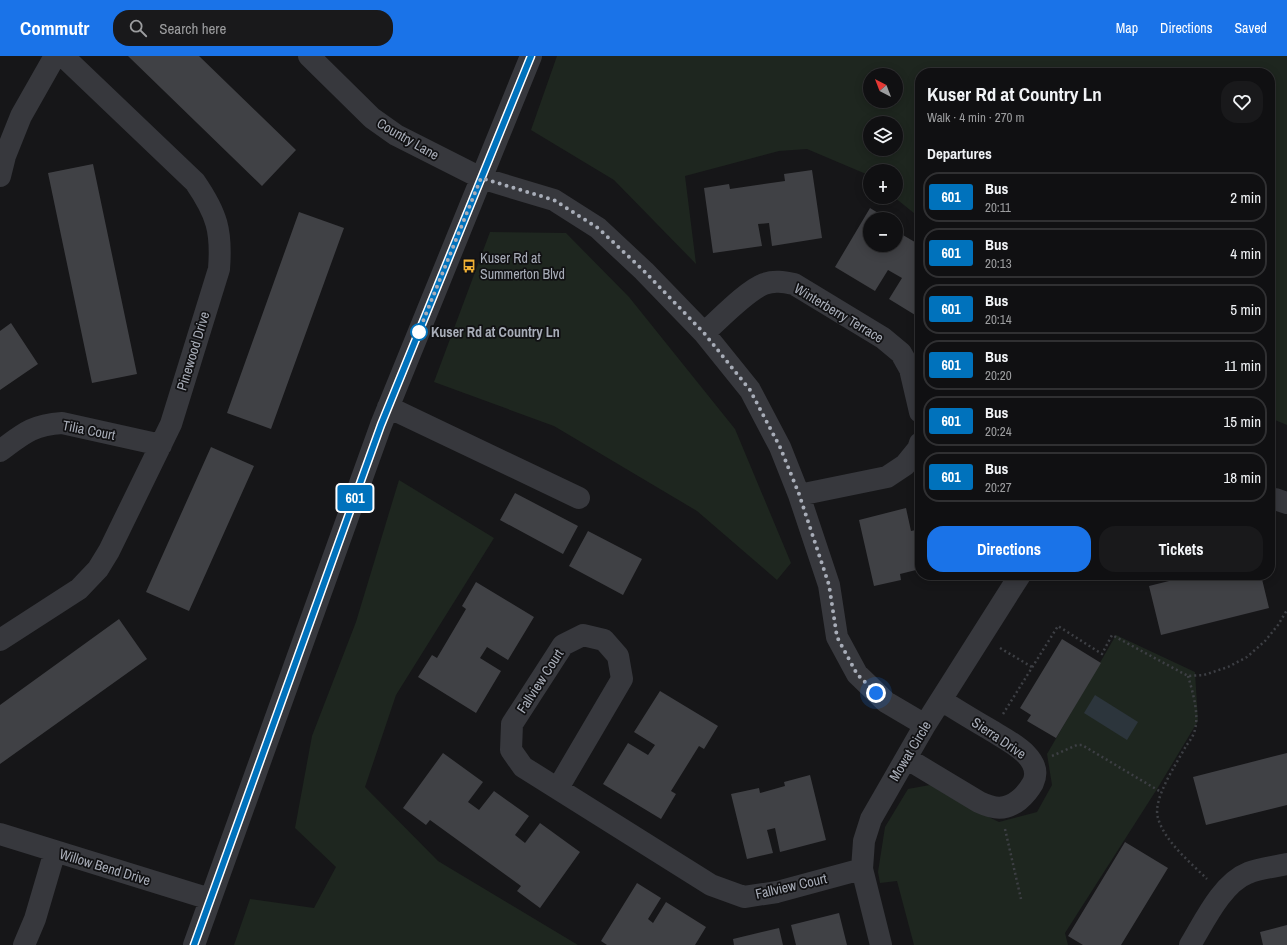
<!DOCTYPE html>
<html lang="en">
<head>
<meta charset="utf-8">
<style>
  :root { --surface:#101012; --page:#19191b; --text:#f1f3f6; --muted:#9c9d9f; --line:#303032; --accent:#1a73e8 }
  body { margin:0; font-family:"Archivo Narrow",sans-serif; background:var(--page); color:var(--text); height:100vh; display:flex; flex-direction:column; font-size:15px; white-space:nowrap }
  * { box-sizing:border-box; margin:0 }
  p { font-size:13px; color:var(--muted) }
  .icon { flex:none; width:22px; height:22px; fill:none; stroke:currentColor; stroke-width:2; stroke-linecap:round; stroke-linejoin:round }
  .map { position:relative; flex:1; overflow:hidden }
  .panel { position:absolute; left:915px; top:12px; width:360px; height:512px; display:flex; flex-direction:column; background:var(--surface); border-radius:16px; box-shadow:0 2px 10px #0003,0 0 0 1px var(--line) }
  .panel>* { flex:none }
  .badge { padding:0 8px; border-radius:3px; font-size:14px; line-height:26px }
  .needle { width:26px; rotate:318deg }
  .fabs { position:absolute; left:863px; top:12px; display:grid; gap:8px }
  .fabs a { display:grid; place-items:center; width:40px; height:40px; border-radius:50%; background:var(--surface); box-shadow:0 2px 10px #0003,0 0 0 1px var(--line); font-size:20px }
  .you { position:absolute; width:20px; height:20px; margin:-10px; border:3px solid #fff; border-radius:50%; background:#1a73e8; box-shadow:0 0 0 6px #1a73e833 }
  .map>.badge { position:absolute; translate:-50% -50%; box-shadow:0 0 0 2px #fff }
  h2 { padding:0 12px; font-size:15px; line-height:36px }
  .round { display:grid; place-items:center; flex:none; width:42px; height:42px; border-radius:16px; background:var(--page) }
  .summary { display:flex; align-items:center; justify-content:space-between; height:68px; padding:0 12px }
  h1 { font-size:19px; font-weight:700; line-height:30px }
  .cta { display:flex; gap:8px; margin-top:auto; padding:8px 12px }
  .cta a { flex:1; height:46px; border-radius:16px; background:var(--accent); color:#fff; font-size:16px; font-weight:700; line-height:46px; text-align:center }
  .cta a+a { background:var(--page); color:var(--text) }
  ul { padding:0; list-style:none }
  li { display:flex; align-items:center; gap:12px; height:50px; margin:0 8px 6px; padding:0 4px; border:2px solid var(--line); border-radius:16px }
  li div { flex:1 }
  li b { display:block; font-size:15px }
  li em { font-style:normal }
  li .badge { min-width:44px; font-weight:700; text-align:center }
  header { display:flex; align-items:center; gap:24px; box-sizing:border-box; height:56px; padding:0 20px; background:var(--accent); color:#fff }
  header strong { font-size:19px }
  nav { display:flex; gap:22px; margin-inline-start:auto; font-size:14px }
  .search { width:280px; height:36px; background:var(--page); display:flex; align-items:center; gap:10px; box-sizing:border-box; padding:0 14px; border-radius:16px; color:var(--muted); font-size:15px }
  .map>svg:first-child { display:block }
  .green { fill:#1e261f; fill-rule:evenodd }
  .water { fill:#2c353c }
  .building { fill:#404145 }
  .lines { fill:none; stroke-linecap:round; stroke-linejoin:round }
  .path { stroke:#3d3f44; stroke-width:2.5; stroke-dasharray:2 3; stroke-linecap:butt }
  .minor { stroke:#37383d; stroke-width:22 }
  .line-casing { stroke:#fff; stroke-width:9 }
  .line { stroke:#0072bc; stroke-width:6 }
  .walk { stroke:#a8adb8; stroke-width:4; stroke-dasharray:0 7.2 }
  .stop-dot { fill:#fff; stroke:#0072bc; stroke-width:2 }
  .labels { text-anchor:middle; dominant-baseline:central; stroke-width:3.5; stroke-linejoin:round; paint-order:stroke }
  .street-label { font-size:14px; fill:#a8adb8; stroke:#111113 }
  .poi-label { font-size:14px; fill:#a8adb8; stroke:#111113; text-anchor:start }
  .stop-label { font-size:14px; font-weight:bold; fill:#a8adb8; stroke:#111113; text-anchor:start }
</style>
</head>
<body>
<header>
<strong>Commutr</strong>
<div class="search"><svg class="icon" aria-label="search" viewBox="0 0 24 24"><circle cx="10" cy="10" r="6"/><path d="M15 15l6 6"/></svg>Search here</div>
<nav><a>Map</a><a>Directions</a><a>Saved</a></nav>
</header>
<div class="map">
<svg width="1287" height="889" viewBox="0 0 1287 889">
  <rect width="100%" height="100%" fill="#161618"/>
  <path class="green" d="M557,0H1287V369L1270,362V17H920V162L894,141H896V115H870V121L866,118L807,93L779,95L685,120L696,208L614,124L531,74ZM870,19H896V45H870ZM870,67H896V93H870Z
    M490,176L566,177L629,241L735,373L791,507L777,524L697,455L554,370L434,326Z
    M399,424L494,482L396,639L365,731L438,805L578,889H234L250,843L314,852L336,811L295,772L312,680L356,566Z
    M1116,579L1195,616L1198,665L1157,733L1065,877L1068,889H914L897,825L880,827L878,816L885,771L908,733L930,729L968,751L999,766L1037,756L1052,729L1047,698Z"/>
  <path class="water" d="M1095,639L1138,666L1127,684L1084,657Z"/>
  <path class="building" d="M128,0H199L296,94L262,130Z
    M93,108L137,318L92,327L48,117Z
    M812,114L822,182L772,190L769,167L758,168L762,190L713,197L704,132L729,128L730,133L785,125L784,118Z
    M870,152L888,163H870V189H896V175L920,189V262L889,243L902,222L888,214L875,235L835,211Z
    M299,156L344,172L271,373L227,357Z
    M11,267L38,308L0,334V275Z
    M211,391L254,410L189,555L146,536Z
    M515,437L578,470L563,498L500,464Z
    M906,452L911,475L920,473V513L900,518L901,524L874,530L859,464Z
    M588,475L642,503L623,539L569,510Z
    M1193,519H1261L1269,552L1161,579L1149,530Z
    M476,526L534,561L508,604L487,591L480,602L501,615L476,657L418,621L432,599L437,602L466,553L462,550Z
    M119,563L147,603L0,708V649Z
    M1062,583L1101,607L1056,682L1027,665L1031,659L1020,652Z
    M660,635L718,670L704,693L699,690L671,735L676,738L661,763L603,728L628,687L648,699L655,689L634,676Z
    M443,697L483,726L468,746L479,754L494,735L529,760L515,779L525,787L540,767L580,796L540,852L517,835L521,830L430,764L426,769L403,752Z
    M1287,697V749L1206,769L1193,721Z
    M810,719L826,784L780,796L775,772L767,774L773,797L747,803L731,738L759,732L760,737L785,730L784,726Z
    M1125,786L1168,812L1121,889H1083L1068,880Z
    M637,827L661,842L648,863L653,867L666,846L706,871L695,889H607L601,885Z
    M839,857L847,889H796L791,869Z
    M1287,869V889H1263L1260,876Z
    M779,872L783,889H734L733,883Z"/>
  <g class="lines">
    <path class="path" d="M1000,592L1032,611
      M1188,620C1193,637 1200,660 1194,677C1192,682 1189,686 1186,690C1177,707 1152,743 1158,762C1165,786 1190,806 1207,823
      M1003,658L1058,570L1102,598L1112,579L1188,620L1204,619L1228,611L1247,601L1265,585L1278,569L1287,554
      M1052,700L1077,689H1082L1161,736
      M1005,773L1021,843"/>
    <path class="minor" d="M309,0L372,62L396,79L481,122L554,144L598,172L644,215L704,277L750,334L780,391L799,439L829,529L837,581L857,618L886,646L925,669
      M0,120L5,100L21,60L55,0
      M704,277C719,264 746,235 764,228C774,224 784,226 794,228L883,282L901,297L910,313L920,356
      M388,351L579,442
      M0,395C23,378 32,369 62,367L161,389
      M799,439L887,421L905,409L918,393L920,387
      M1270,443H1275L1287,447
      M0,584L79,533L98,513L109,495L171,368L219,213C222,175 217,158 195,126L63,0
      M906,702L979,746C994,753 1005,755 1019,744C1025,739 1029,734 1033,727C1045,701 1006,684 989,673C973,664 957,654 941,644
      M558,732L622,623L618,600L604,584L583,579L563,589L512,668L511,694L523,711L711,829L744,841L777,836L862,813
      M0,778L210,843
      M24,889L35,863L55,795
      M194,889L381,369L531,0
      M881,889L862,813L864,785L871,763L925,669L1020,519
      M1190,889C1204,866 1222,827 1248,817C1260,812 1274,811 1287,808"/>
  </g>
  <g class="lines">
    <g class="line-casing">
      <path id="line" d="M194,889L381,369L531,0"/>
    </g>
    <use href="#line" class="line"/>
    <path class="walk" d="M419,276L417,280L481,122L554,144L598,172L644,215L704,277L750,334L780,391L799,438L829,529L837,581L857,618L876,637"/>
  </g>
  <defs>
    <g id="bus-bare" transform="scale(1.08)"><path d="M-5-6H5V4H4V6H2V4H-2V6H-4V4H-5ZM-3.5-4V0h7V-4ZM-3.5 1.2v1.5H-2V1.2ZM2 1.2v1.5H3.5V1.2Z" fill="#f2b134" stroke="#111113" stroke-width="2.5" paint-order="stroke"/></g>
  </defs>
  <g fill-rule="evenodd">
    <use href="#bus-bare" x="469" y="210"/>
  </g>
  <circle class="stop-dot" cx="419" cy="276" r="8"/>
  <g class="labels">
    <g class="street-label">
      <text transform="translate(408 83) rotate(30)">Country Lane</text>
      <text transform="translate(839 257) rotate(31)">Winterberry Terrace</text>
      <text transform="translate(193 295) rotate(-73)">Pinewood Drive</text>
      <text transform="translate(89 374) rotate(11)">Tilia Court</text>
      <text transform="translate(540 625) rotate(-57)">Fallview Court</text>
      <text transform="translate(999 682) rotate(34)">Sierra Drive</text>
      <text transform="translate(910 695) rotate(-59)">Mowat Circle</text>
      <text transform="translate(105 811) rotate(17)">Willow Bend Drive</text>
      <text transform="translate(791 830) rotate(-13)">Fallview Court</text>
    </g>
    <g class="poi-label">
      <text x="480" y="202">Kuser Rd at<tspan x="480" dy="16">Summerton Blvd</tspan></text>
    </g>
    <g class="stop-label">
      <text x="431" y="276">Kuser Rd at Country Ln</text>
    </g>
  </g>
</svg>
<div class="fabs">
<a><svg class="needle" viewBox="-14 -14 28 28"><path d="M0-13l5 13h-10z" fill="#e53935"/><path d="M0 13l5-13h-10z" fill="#9c9d9f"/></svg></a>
<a><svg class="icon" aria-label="layers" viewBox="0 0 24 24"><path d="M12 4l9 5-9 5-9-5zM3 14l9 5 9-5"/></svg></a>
<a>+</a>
<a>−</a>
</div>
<div class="you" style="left:876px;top:637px"></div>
<b class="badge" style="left:355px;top:442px;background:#0072bc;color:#fff">601</b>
<section class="panel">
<div class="summary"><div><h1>Kuser Rd at Country Ln</h1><p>Walk · 4 min · 270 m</p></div><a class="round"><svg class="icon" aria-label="heart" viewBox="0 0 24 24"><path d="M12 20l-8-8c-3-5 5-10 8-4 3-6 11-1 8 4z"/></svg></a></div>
<h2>Departures</h2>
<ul>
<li><span class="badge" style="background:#0072bc;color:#fff">601</span><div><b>Bus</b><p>20:11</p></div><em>2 min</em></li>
<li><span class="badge" style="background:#0072bc;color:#fff">601</span><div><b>Bus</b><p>20:13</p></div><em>4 min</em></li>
<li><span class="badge" style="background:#0072bc;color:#fff">601</span><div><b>Bus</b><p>20:14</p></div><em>5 min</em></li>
<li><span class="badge" style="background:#0072bc;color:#fff">601</span><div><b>Bus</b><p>20:20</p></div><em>11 min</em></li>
<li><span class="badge" style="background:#0072bc;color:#fff">601</span><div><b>Bus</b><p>20:24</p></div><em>15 min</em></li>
<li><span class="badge" style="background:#0072bc;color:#fff">601</span><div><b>Bus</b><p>20:27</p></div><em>18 min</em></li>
</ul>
<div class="cta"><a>Directions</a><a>Tickets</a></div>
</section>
</div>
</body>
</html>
